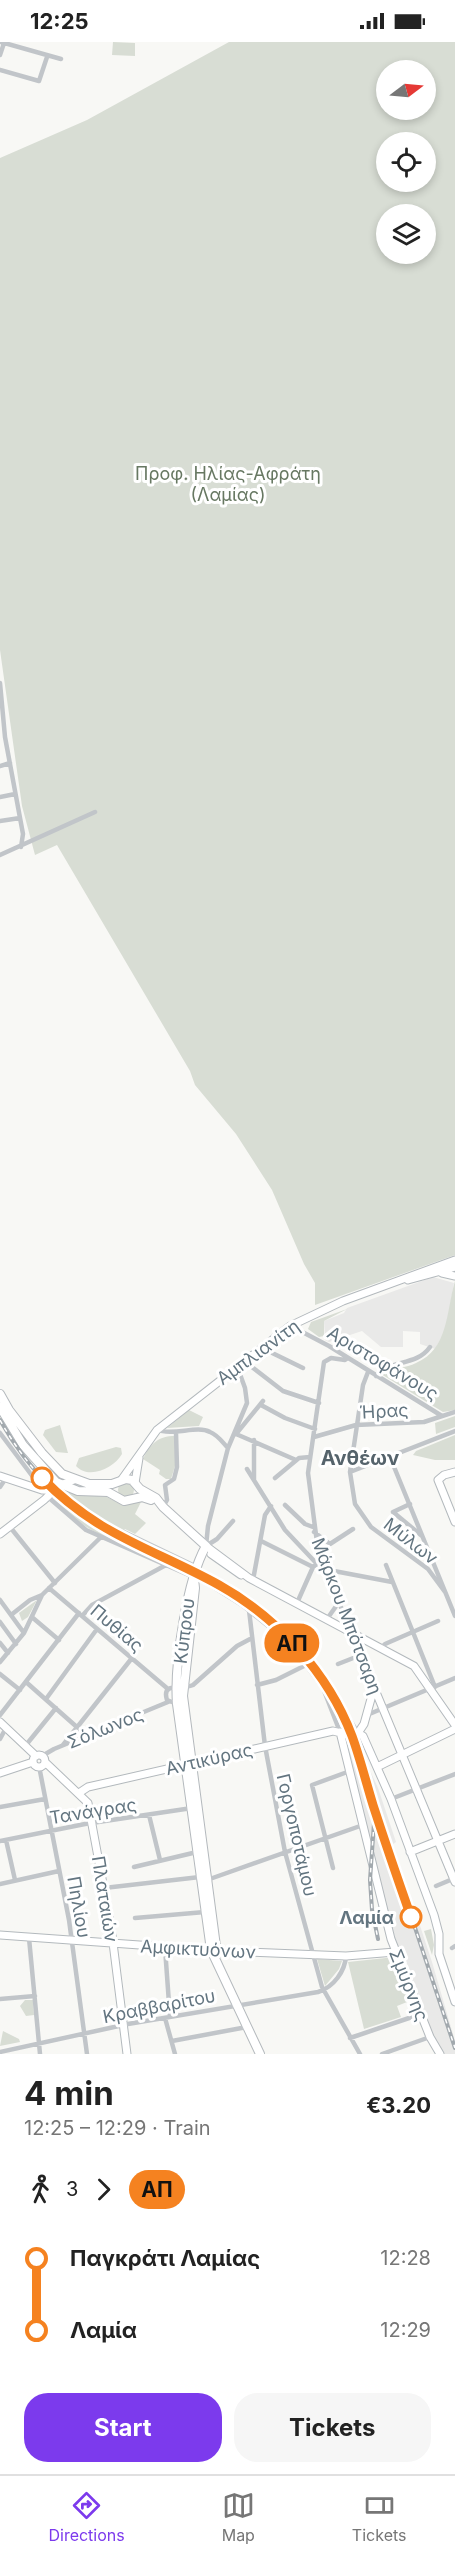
<!DOCTYPE html>
<html lang="en">
<head>
<meta charset="utf-8">
<style>
  :root { --surface:#fff; --page:#f6f6f6; --text:#222; --muted:#767676; --line:#e0e0e0; --accent:#7c3aed }
  body { margin:0; font-family:Inter,sans-serif; background:var(--page); color:var(--text); height:100vh; display:flex; flex-direction:column; font-size:22px; white-space:nowrap }
  * { box-sizing:border-box; margin:0 }
  p { font-size:20px; color:var(--muted) }
  .icon { flex:none; width:33px; height:33px; fill:none; stroke:currentColor; stroke-width:2; stroke-linecap:round; stroke-linejoin:round }
  .map { position:relative; height:2012px; overflow:hidden }
  .side { display:flex; flex-direction:column; background:var(--surface); flex:1 }
  .side>* { flex:none }
  .badge { padding:0 12px; border-radius:20px; font-size:21px; line-height:39px }
  .needle { width:39px; rotate:74deg }
  .controls { position:absolute; left:376px; top:18px; display:grid; gap:12px }
  .controls a { display:grid; place-items:center; width:60px; height:60px; border-radius:50%; background:var(--surface); box-shadow:0 3px 9px #0003; font-size:30px }
  .map>.badge { position:absolute; translate:-50% -50%; box-shadow:0 0 0 3px #fff }
  .legs { display:flex; align-items:center; gap:9px; height:66px; padding:0 24px; font-size:20px }
  .legs p { margin-inline-start:auto }
  .head { display:flex; align-items:center; justify-content:space-between; height:102px; padding:0 24px }
  h1 { font-size:33px; font-weight:700; line-height:45px }
  .button { display:flex; gap:12px; margin-top:auto; padding:12px 24px }
  .button a { flex:1; height:69px; border-radius:24px; background:var(--accent); color:#fff; font-size:24px; font-weight:700; line-height:69px; text-align:center }
  .button a+a { background:var(--page); color:var(--text) }
  ul { padding:0 24px; list-style:none }
  li { display:flex; align-items:center; gap:21px; height:72px; font-size:22px }
  li i { display:grid; place-items:center; width:9px; height:100%; margin:0 8px; background:currentColor }
  li i::after { content:''; width:15px; height:15px; margin:-8px; border:4px solid; border-radius:50%; background:var(--surface) }
  li p { margin-inline-start:auto }
  li:first-child i { background:linear-gradient(#0000 50%,currentColor 0) }
  li:last-child i { background:linear-gradient(currentColor 50%,#0000 0) }
  .status { display:flex; justify-content:space-between; align-items:center; height:42px; padding:0 30px; background:var(--surface); direction:ltr }
  .status svg { height:16px; fill:currentColor }
  .tabs { display:flex; justify-content:space-around; align-items:center; height:84px; border-top:2px solid var(--line); background:var(--surface); font-size:16px; color:var(--muted) }
  .tabs a { display:grid; justify-items:center; gap:3px }
  .tabs .selected { color:var(--accent) }
  .map>svg:first-child { display:block }
  .built { fill:#e9e9e8 }
  .green { fill:#d8ddd4; fill-rule:evenodd }
  .lines { fill:none; stroke-linecap:round; stroke-linejoin:round }
  .secondary-casing { stroke:#b3b9bd; stroke-width:9 }
  .primary-casing { stroke:#b4b9bd; stroke-width:10 }
  .street { stroke:#c1c5c9; stroke-width:4.5 }
  .secondary { stroke:#fff; stroke-width:7 }
  .primary { stroke:#fff; stroke-width:8 }
  .rail-casing { stroke:#a2a9ae; stroke-width:4 }
  .rail { stroke:#fff; stroke-width:1.5; stroke-dasharray:4.5; stroke-linecap:butt }
  .line-1-casing { stroke:#fff; stroke-width:14 }
  .line-1 { stroke:#f58220; stroke-width:9 }
  .stop-1-dot { fill:#fff; stroke:#f58220; stroke-width:3 }
  .labels { text-anchor:middle; dominant-baseline:central; stroke-width:6; stroke-linejoin:round; paint-order:stroke }
  .park-label { font-size:18px; fill:#677862; stroke:#fff }
  .street-label { font-size:18px; fill:#637580; stroke:#fff }
  .stop-label { font-size:18px; font-weight:bold; fill:#637580; stroke:#fff; text-anchor:end }
  .neighbourhood-label { font-size:20px; font-weight:bold; fill:#55636b; stroke:#fff }
</style>
</head>
<body>
<div class="status"><b>12:25</b><svg viewBox="0 0 49 12"><path d="M0 12V9h3v3zM5 12V6h3v6zM10 12V3h3v9zM15 12V0h3v12zM26 1h20v11H26zM47 4h2v5h-2z"/></svg></div>
<div class="map">
<svg width="455" height="2012" viewBox="0 0 455 2012">
  <rect width="100%" height="100%" fill="#f8f8f5"/>
  <path class="built" d="M433,1235L454,1241L446,1287L435,1307L420,1302V1290L403,1289V1305H381L362,1289L329,1300L325,1298L324,1279L344,1271L347,1266Z
    M352,1689L378,1746L396,1800L393,1802L432,1920L455,1999V2012H441L437,2007L400,1912L374,1825L343,1692Z"/>
  <path class="green" d="M113,0L135,1V14L112,13Z
    M229,0H455V1213L315,1263V1241L304,1222L272,1148L236,1092L195,1043L190,1029L57,803L35,813L22,764L0,608V116L87,78ZM387,28H426V68H387ZM387,100H426V140H387ZM387,172H426V212H387Z
    M455,1239V1368L443,1370L381,1332L384,1329C394,1326 406,1326 416,1321C449,1307 446,1269 455,1239Z
    M347,1267L324,1279V1294L319,1295L308,1287L311,1280Z
    M189,1368L203,1375L199,1384L167,1386Z
    M455,1374V1385L436,1392L435,1381Z
    M60,1383L68,1411H67L56,1410L43,1393L45,1388Z
    M455,1393V1418H435L413,1413L416,1409Z
    M175,1394L176,1421L171,1437H166L159,1432L160,1428L143,1417C150,1402 158,1394 175,1394Z
    M116,1405L121,1406L122,1412C114,1426 89,1438 76,1424L79,1416Z
    M118 1448a8 8 0 1 1 16 0a8 8 0 1 1-16 0Z
    M61,1450L107,1455L122,1463L142,1458L135,1472L146,1481L135,1492L125,1487L120,1494L82,1470Z
    M56,1453L85,1477L125,1500C100,1498 69,1475 53,1456Z
    M37,1558L28,1575L22,1579L19,1571Z
    M431,1887L434,1903L432,1913L424,1889Z
    M395,1915L412,1958L397,1964L401,1975L364,1987L348,1920Z
    M317,1917L342,1919L339,1927L325,1944Z
    M25,1958H33L34,1973L26,1974L20,1964Z
    M3,1989L19,1997L20,2000L0,2004Z"/>
  <g class="lines">
    <g class="secondary-casing">
      <path id="secondary" d="M442,1231L455,1234
        M408,1238L455,1225
        M455,1430L444,1433L438,1438L455,1480
        M0,1434L42,1448H54
        M122,1437L157,1388L290,1284L343,1259L455,1218
        M135,1441L139,1416
        M0,1492L44,1458L60,1443L74,1438
        M206,1504L249,1536L414,1624L455,1683
        M211,1512L241,1533
        M351,1590L455,1840
        M0,1680L36,1714
        M340,1690L391,1897L430,1995L440,2012
        M358,1691L363,1694L391,1757L434,1873L439,1892V1912L455,1960
        M358,1691L364,1682L374,1646
        M33 1719a6 6 0 1 1 12 0a6 6 0 1 1-12 0Z
        M45,1720L88,1761L111,1885L127,2012
        M377,1725L455,1687
        M0,1731L33,1720
        M79,1751L88,1745L333,1689L349,1693L358,1691
        M410,1810L455,1792
        M0,1893L223,1909L346,1914L395,1910"/>
    </g>
    <g class="primary-casing">
      <path id="primary" d="M0,1352L9,1368L42,1411L62,1432L89,1442H112L126,1437L132,1438L140,1447L156,1456L163,1465L206,1504C187,1537 174,1623 177,1662L211,1908L260,2012
        M0,1365L23,1403L56,1440L78,1449L108,1450L124,1459L142,1455L151,1458
        M194,1537L195,1546L183,1654L217,1912"/>
    </g>
    <path class="street" d="M1,0L61,17
      M0,13L4,1
      M0,28L39,39L47,15
      M0,641L5,695L23,792L21,805
      M0,724L10,721
      M0,755L15,752
      M0,779L20,776
      M0,813L95,770
      M291,1284L329,1304L442,1374
      M262,1306L303,1326
      M348,1316L345,1318L331,1316L324,1320L308,1431L318,1508L351,1590
      M244,1319L283,1349L319,1361
      M368,1330L363,1343L350,1430L355,1462L371,1485L428,1527L445,1550
      M376,1334C389,1317 416,1325 430,1305
      M261,1363L285,1376L315,1387
      M157,1388C174,1394 197,1383 210,1390C218,1393 223,1401 228,1406
      M0,1391L48,1455L86,1488L207,1541L242,1563L273,1588L299,1614L323,1646L340,1690
      M236,1392L296,1418
      M236,1392L263,1359
      M314,1395L356,1383L424,1380L455,1370
      M390,1415L455,1574
      M247,1427L285,1488L317,1522
      M350,1430L455,1389
      M275,1436L299,1416L310,1415
      M254,1437V1398
      M0,1445L6,1436
      M410,1462L393,1470L422,1494
      M285,1463L305,1482L313,1485
      M163,1465L167,1458L165,1443L174,1437L177,1425L176,1391
      M233,1479L217,1497L206,1504L208,1484L228,1406L247,1361L245,1346L237,1324
      M10,1485L55,1541
      M124,1490L197,1525
      M314,1490L330,1502L353,1487
      M261,1499L313,1525
      M386,1523L435,1645
      M253,1538L265,1473L271,1464
      M49,1546L168,1647
      M0,1558L24,1591
      M297,1561L313,1525L317,1522L334,1529L392,1540
      M249,1568L265,1704L285,1810L322,1945L360,2012
      M11,1573L30,1558L42,1553
      M82,1574L92,1563L166,1523
      M33,1576L59,1598
      M327,1577L339,1560
      M0,1580L16,1602
      M0,1601L8,1611
      M381,1606L385,1602L438,1579
      M0,1620L24,1591L42,1553L101,1495
      M338,1622L361,1613
      M0,1632L20,1648
      M322,1633L358,1691
      M26,1640L87,1694
      M257,1643L276,1638L306,1623
      M46,1657L97,1587
      M177,1662L167,1658C161,1639 183,1648 193,1643L237,1604L252,1596
      M0,1673L79,1571
      M367,1673L455,1636
      M0,1697L6,1686
      M26,1703L56,1666
      M63,1703L132,1616
      M42,1714L54,1707L168,1660
      M39,1724L69,1878L87,2012
      M391,1757L455,1732
      M0,1765L45,1757
      M149,1773L160,1818
      M6,1798L15,1838
      M0,1799L85,1782L192,1766
      M134,1825L197,1810
      M333,1826L312,1743L350,1729
      M207,1838L363,1783
      M0,1842L59,1829
      M436,1844L455,1836
      M104,1846L200,1835
      M135,1876L205,1870
      M29,1896L40,2012
      M165,1906L170,1975
      M452,1906L455,1904
      M0,1957L35,1954
      M165,1976L175,2012
      M350,1996L421,1972
      M172,1999L247,1985
      M0,2010L128,1982L318,1950C334,1945 345,1929 346,1914
      M382,2012L430,1995"/>
    <use href="#secondary" class="secondary"/>
    <use href="#primary" class="primary"/>
    <g class="rail-casing">
      <path id="rail" d="M0,1378C27,1427 69,1470 119,1495C154,1513 192,1527 225,1547C282,1581 326,1632 351,1693L455,2006
        M374,1781L370,1838L372,1868L378,1897"/>
    </g>
    <use href="#rail" class="rail"/>
  </g>
  <g class="lines">
    <g class="line-1-casing">
      <path id="line-1" d="M42,1436C98,1494 152,1506 219,1543C278,1576 328,1631 352,1694C360,1716 366,1740 373,1763C385,1800 398,1838 411,1875"/>
    </g>
    <use href="#line-1" class="line-1"/>
  </g>
  <g class="stop-1-dot">
    <circle cx="42" cy="1436" r="10"/>
    <circle cx="411" cy="1875" r="10"/>
  </g>
  <g class="labels">
    <g class="park-label">
      <text x="228" y="431">Προφ. Ηλίας-Αφράτη<tspan x="228" dy="21">(Λαμίας)</tspan></text>
    </g>
    <g class="street-label">
      <text transform="translate(258 1310) rotate(-36)">Αμπλιανίτη</text>
      <text transform="translate(383 1321) rotate(31)">Αριστοφάνους</text>
      <text transform="translate(384 1369) rotate(-3)">Ήρας</text>
      <text transform="translate(411 1499) rotate(38)">Μύλων</text>
      <text transform="translate(347 1574) rotate(69)">Μάρκου Μπότσαρη</text>
      <text transform="translate(117 1586) rotate(40)">Πυθίας</text>
      <text transform="translate(184 1589) rotate(-83)">Κύπρου</text>
      <text transform="translate(105 1686) rotate(-22)">Σόλωνος</text>
      <text transform="translate(209 1717) rotate(-13)">Αντικύρας</text>
      <text transform="translate(93 1769) rotate(-9)">Τανάγρας</text>
      <text transform="translate(297 1793) rotate(77)">Γοργοποτάμου</text>
      <text transform="translate(105 1857) rotate(81)">Πλαταιών</text>
      <text transform="translate(79 1865) rotate(80)">Πηλίου</text>
      <text transform="translate(198 1907) rotate(3)">Αμφικτυόνων</text>
      <text transform="translate(409 1943) rotate(68)">Σμύρνης</text>
      <text transform="translate(159 1964) rotate(-11)">Κραββαρίτου</text>
    </g>
    <g class="stop-label">
      <text x="394" y="1875">Λαμία</text>
    </g>
    <g class="neighbourhood-label">
      <text x="360" y="1416">Ανθέων</text>
    </g>
  </g>
</svg>
<div class="controls">
<a><svg class="needle" viewBox="-14 -14 28 28"><path d="M0-13l5 13h-10z" fill="#e53935"/><path d="M0 13l5-13h-10z" fill="#767676"/></svg></a>
<a><svg class="icon" aria-label="locate" viewBox="0 0 24 24"><circle cx="12" cy="12" r="6"/><path d="M12 2v4M12 18v4M2 12h4M18 12h4"/></svg></a>
<a><svg class="icon" aria-label="layers" viewBox="0 0 24 24"><path d="M12 4l9 5-9 5-9-5zM3 14l9 5 9-5"/></svg></a>
</div>
<b class="badge" style="left:292px;top:1601px;background:#f58220;color:#111">ΑΠ</b>
</div>
<section class="side">
<div class="head"><div><h1>4 min</h1><p>12:25 – 12:29 · Train</p></div><b>€3.20</b></div>
<div class="legs"><svg class="icon" aria-label="walk" viewBox="0 0 24 24"><circle cx="13" cy="4" r="2"/><path d="M13 8l-2 6 4 7M11 14l-3 7M7 12l3-4h3l4 4"/></svg>3<svg class="icon" aria-label="forward" viewBox="0 0 24 24"><path d="M9 5l7 7-7 7"/></svg><b class="badge" style="background:#f58220;color:#111">ΑΠ</b></div>
<ul>
<li><i style="color:#f58220"></i><b>Παγκράτι Λαμίας</b><p>12:28</p></li>
<li><i style="color:#f58220"></i><b>Λαμία</b><p>12:29</p></li>
</ul>
<div class="button"><a>Start</a><a>Tickets</a></div>
</section>
<nav class="tabs">
<a class="selected"><svg class="icon" aria-label="directions" viewBox="0 0 24 24"><path d="M12 3l9 9-9 9-9-9zM9 14v-3h6M13 9l2 2-2 2"/></svg>Directions</a>
<a><svg class="icon" aria-label="map" viewBox="0 0 24 24"><path d="M3 6l6-2 6 2 6-2v14l-6 2-6-2-6 2zM9 4v14M15 6v14"/></svg>Map</a>
<a><svg class="icon" aria-label="tickets" viewBox="0 0 24 24"><path d="M3 7h18v10H3zM15 7v10"/></svg>Tickets</a>
</nav>
</body>
</html>
